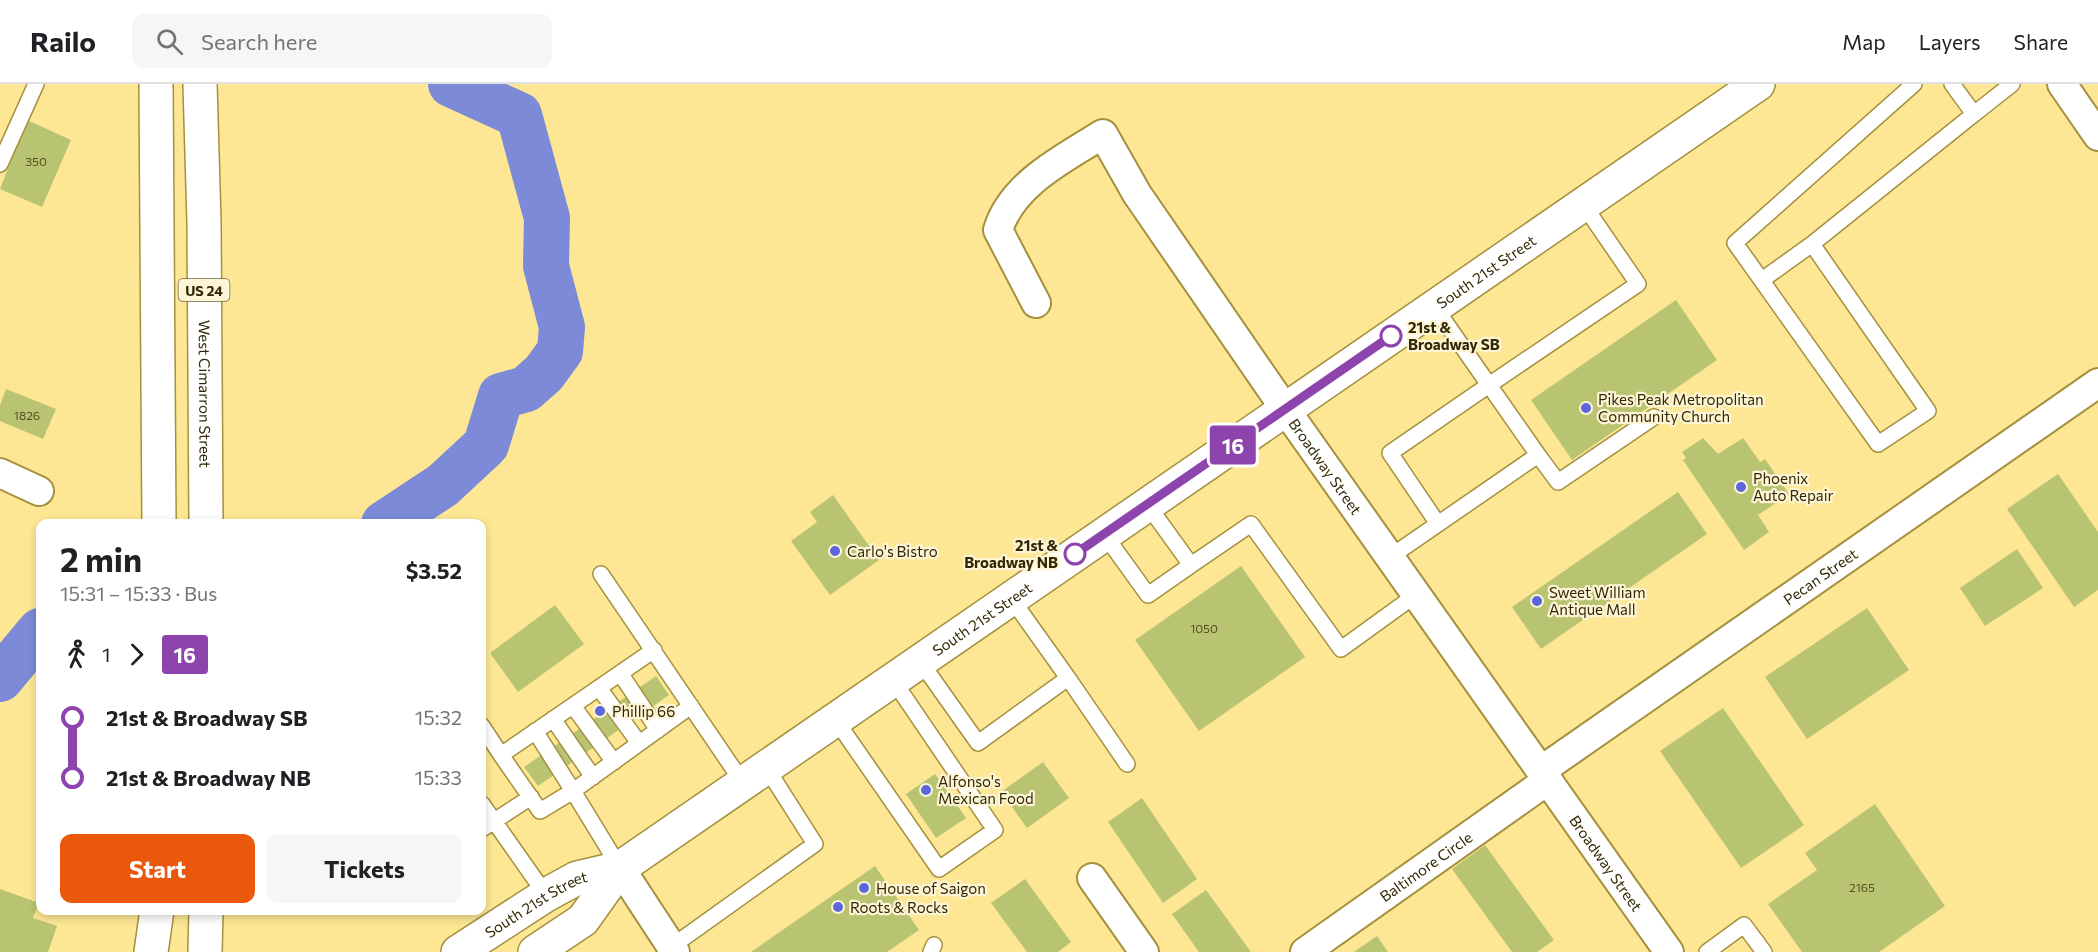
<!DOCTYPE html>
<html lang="en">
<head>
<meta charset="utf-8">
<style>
  :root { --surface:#fff; --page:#f6f6f6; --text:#202124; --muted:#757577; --line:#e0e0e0; --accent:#ea580c }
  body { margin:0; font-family:Commissioner,sans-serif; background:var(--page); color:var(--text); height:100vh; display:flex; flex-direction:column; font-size:22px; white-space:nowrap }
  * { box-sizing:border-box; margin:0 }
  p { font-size:20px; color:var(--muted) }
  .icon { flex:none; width:33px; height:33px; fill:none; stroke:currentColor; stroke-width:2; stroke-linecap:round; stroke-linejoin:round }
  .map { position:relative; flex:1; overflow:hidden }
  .details { position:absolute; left:36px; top:435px; width:450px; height:396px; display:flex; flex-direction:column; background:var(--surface); border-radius:12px; box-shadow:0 3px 9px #0003 }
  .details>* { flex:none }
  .badge { padding:0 12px; border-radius:4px; font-size:21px; line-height:39px }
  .map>.badge { position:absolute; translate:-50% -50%; box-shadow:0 0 0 3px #fff }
  .legs { display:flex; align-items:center; gap:9px; height:66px; padding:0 24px; font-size:20px }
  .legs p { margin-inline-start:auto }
  .head { display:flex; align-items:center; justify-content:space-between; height:102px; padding:0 24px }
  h1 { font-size:33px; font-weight:700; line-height:45px }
  .cta { display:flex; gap:12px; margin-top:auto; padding:12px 24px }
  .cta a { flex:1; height:69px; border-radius:12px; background:var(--accent); color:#fff; font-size:24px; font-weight:700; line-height:69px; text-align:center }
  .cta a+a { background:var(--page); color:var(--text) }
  ul { padding:0 24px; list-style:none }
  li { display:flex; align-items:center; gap:21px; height:60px; font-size:22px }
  li i { display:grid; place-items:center; width:9px; height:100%; margin:0 8px; background:currentColor }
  li i::after { content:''; width:15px; height:15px; margin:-8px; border:4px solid; border-radius:50%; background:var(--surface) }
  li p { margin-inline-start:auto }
  li:first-child i { background:linear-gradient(#0000 50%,currentColor 0) }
  li:last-child i { background:linear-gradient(currentColor 50%,#0000 0) }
  header { display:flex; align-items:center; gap:36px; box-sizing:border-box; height:84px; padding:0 30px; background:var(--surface); border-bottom:2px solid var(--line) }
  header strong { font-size:28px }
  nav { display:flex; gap:33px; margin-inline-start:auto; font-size:21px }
  .search { width:420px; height:54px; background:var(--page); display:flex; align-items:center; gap:15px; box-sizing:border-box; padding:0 21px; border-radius:12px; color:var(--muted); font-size:22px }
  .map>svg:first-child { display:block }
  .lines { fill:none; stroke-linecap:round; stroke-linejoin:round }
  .river { stroke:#7c8ad7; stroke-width:46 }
  .building { fill:#b9c473 }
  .service-casing { stroke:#a4903d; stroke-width:18 }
  .minor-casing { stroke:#a4903d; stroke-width:32 }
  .secondary-casing { stroke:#a4903d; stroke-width:36 }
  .trunk-casing { stroke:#a4903d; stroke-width:36 }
  .service { stroke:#fff; stroke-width:15 }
  .minor { stroke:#fff; stroke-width:28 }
  .secondary { stroke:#fff; stroke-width:33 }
  .trunk { stroke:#fff; stroke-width:33 }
  .line-1-casing { stroke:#fff; stroke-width:14 }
  .line-1 { stroke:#8e44ad; stroke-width:9 }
  .stop-1-dot { fill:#fff; stroke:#8e44ad; stroke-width:3 }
  .poi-dot { fill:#5b65dc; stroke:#fdf5d5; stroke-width:2 }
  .labels { text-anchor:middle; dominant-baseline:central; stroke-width:4.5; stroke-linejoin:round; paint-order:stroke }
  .number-label { font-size:12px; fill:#534f20 }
  .shield { fill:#fdf5d5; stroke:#6e6643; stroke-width:1.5 }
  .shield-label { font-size:14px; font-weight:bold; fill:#312804 }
  .street-label { font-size:15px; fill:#312804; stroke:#fdf5d5 }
  .stop-label { font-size:15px; font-weight:bold; fill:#312804; stroke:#fdf5d5; text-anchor:start }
  .poi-label { font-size:15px; fill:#312804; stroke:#fdf5d5; text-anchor:start }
</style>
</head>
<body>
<header>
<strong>Railo</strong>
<div class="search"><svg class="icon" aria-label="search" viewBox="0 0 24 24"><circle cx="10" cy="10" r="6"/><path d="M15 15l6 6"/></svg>Search here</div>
<nav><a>Map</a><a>Layers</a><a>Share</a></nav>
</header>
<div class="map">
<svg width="2098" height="868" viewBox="0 0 2098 868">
  <rect width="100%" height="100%" fill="#fde794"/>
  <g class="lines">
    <path class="river" d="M384,440L443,401L486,361L501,312L526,305L544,289L560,267L562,243L546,182L547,134L519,31L451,0
      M0,595L40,547"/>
  </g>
  <path class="building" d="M27,36L71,56L42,123L0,105Z
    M1676,216L1717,276L1572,376L1531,316Z
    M6,305L56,325L43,355L0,337V321Z
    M1703,354L1718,370L1743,354L1760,378L1765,375L1789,410L1758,431L1769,448L1744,466L1683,376L1686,374L1682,368Z
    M2058,390L2098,448V506L2074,523L2007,425Z
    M1678,408L1707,450L1541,565L1512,523Z
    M833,411L879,476L830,511L791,457L817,438L810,428Z
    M2017,465L2043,504L1985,542L1960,504Z
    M1241,482L1305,573L1199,647L1135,556Z
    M555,521L584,560L518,608L490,569Z
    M1867,524L1909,586L1807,655L1765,593Z
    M656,592L669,611L538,702L524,683Z
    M1723,624L1804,741L1741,784L1660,667Z
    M1043,678L1069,714L1027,744L1001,708Z
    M935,690L966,734L936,754L906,710Z
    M1142,714L1197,795L1163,819L1108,738Z
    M1875,720L1945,822L1879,868H1802L1768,820L1817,786L1805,769Z
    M1485,761L1554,856L1537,868H1512L1452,785Z
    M875,782L919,846L887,868H751Z
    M1025,795L1071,858L1058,868H1027L991,819Z
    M0,805L39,819L33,834L57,842L48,868H0Z
    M1206,806L1251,868H1199L1172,830Z
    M1377,852L1388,868H1354Z"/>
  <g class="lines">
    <g class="service-casing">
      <path id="service" d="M1952,0L1974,30L2012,0
        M0,80L36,0
        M1812,160L1974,30
        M1762,196L1812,160L1928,327L1878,360L1735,159L1914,0
        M1434,222L1489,301L1390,369L1438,440
        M1538,371L1558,398L1654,333
        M1147,420L1191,481L1251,440L1341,565L1417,510
        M1104,450L1148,511L1191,481
        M1390,473L1538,371L1489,301L1638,200L1583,120
        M601,490L743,699
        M1011,514L1068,594
        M920,577L978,659L1068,594L1127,680
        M620,589L658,646
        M599,604L639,659
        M573,622L614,678
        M553,635L593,693
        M835,635L939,785L995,746L893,596
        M482,642L501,671
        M535,647L573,707L691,622
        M482,720L546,811
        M482,745L531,713
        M620,784L573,707L540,727L501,671L654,566
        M671,863L815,760L766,683
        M931,868L934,861
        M1707,868L1744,841L1764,868"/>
    </g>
    <g class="minor-casing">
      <g id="minor">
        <path d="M2062,0L2098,52"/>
        <path id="s1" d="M1036,219L998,146C1012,100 1064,74 1103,50L1137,110L1285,325L1669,868"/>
        <path d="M0,389L39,407"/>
        <path id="s2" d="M1542,686L2098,299"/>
        <path d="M620,784L675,868"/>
        <path d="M1092,794L1144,868"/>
        <path id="s3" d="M1305,868L1548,696"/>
      </g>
    </g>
    <g class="secondary-casing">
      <g id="secondary">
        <path id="s4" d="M458,868L546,811L577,794L620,784"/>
        <path id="s5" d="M535,868L583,836L620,784L1758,0"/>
      </g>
    </g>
    <g class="trunk-casing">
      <g id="trunk">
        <path d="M156,0L159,440"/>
        <path id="s6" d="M200,0L204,138L206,440"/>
        <path d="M151,868L157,826"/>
        <path d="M205,868L206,826"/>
      </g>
    </g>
    <use href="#service" class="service"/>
    <use href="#minor" class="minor"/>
    <use href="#secondary" class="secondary"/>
    <use href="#trunk" class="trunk"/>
  </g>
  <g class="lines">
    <g class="line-1-casing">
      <path id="line-1" d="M1075,470L1391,252"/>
    </g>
    <use href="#line-1" class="line-1"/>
  </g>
  <g class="stop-1-dot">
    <circle cx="1391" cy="252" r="10"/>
    <circle cx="1075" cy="470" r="10"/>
  </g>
  <g class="poi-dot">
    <circle cx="1586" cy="324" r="6"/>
    <circle cx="1741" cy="403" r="6"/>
    <circle cx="835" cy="467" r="6"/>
    <circle cx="1537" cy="517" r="6"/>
    <circle cx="600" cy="627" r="6"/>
    <circle cx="926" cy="706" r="6"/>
    <circle cx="864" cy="804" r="6"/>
    <circle cx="838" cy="823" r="6"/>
  </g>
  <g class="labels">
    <g class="number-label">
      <text x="36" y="77">350</text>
      <text x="27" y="331">1826</text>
      <text x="1204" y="544">1050</text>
      <text x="1862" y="803">2165</text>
    </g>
    <rect class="shield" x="178.5" y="195" width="51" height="22" rx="4.5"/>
    <g class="shield-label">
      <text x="204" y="206">US 24</text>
    </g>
    <g class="street-label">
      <text stroke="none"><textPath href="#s5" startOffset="1173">South 21st Street</textPath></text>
      <text stroke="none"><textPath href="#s6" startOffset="310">West Cimarron Street</textPath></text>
      <text stroke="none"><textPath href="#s1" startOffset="628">Broadway Street</textPath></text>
      <text stroke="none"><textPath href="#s2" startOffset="339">Pecan Street</textPath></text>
      <text stroke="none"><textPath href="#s5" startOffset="561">South 21st Street</textPath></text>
      <text stroke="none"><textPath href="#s1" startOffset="1114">Broadway Street</textPath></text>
      <text stroke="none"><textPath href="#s3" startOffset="148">Baltimore Circle</textPath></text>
      <text stroke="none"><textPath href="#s4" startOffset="92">South 21st Street</textPath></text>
    </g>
    <g class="stop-label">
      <text x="1408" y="243">21st &amp;<tspan x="1408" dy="17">Broadway SB</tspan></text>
      <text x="1058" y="461" text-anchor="end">21st &amp;<tspan x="1058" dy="17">Broadway NB</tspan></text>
    </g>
    <g class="poi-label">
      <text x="1598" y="315">Pikes Peak Metropolitan<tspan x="1598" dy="17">Community Church</tspan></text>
      <text x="1753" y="394">Phoenix<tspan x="1753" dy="17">Auto Repair</tspan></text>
      <text x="847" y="467">Carlo's Bistro</text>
      <text x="1549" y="508">Sweet William<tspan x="1549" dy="17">Antique Mall</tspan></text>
      <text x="612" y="627">Phillip 66</text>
      <text x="938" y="697">Alfonso's<tspan x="938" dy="17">Mexican Food</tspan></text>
      <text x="876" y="804">House of Saigon</text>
      <text x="850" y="823">Roots &amp; Rocks</text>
    </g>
  </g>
</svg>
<b class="badge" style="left:1233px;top:361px;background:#8e44ad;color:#fff">16</b>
<section class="details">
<div class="head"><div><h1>2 min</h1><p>15:31 – 15:33 · Bus</p></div><b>$3.52</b></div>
<div class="legs"><svg class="icon" aria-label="walk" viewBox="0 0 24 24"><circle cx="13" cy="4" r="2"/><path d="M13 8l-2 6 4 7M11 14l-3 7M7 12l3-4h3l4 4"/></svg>1<svg class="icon" aria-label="forward" viewBox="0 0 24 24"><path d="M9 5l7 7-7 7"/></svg><b class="badge" style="background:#8e44ad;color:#fff">16</b></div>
<ul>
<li><i style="color:#8e44ad"></i><b>21st &amp; Broadway SB</b><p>15:32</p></li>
<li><i style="color:#8e44ad"></i><b>21st &amp; Broadway NB</b><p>15:33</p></li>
</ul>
<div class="cta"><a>Start</a><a>Tickets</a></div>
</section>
</div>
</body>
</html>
